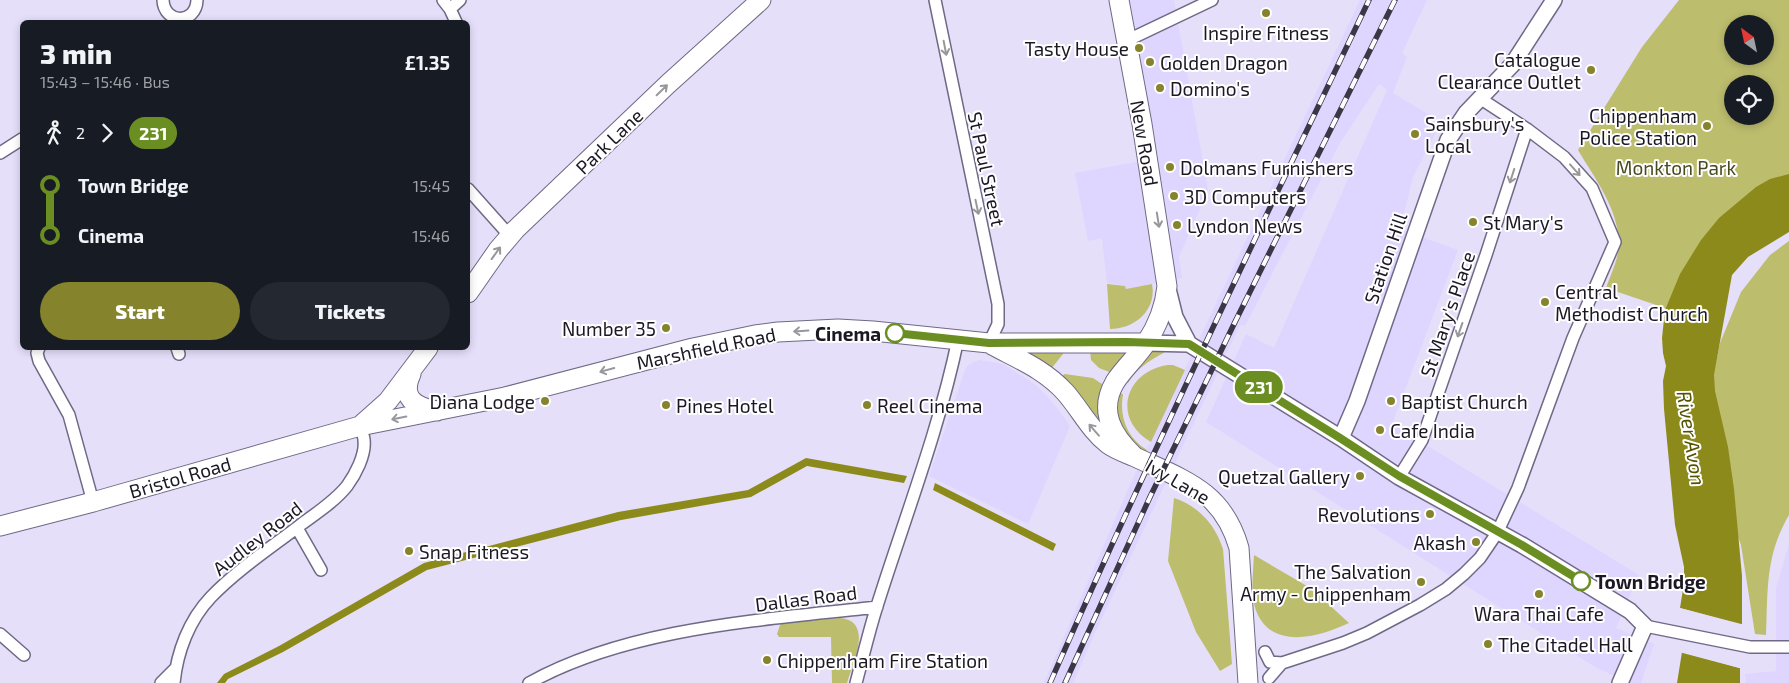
<!DOCTYPE html>
<html lang="en">
<head>
<meta charset="utf-8">
<style>
  :root { --surface:#171b24; --page:#242831; --text:#f1f3f6; --muted:#9ea1a6; --accent:#85832c }
  body { margin:0; font-family:"Exo 2",sans-serif; background:var(--page); color:var(--text); height:100vh; display:flex; flex-direction:column; font-size:19px; white-space:nowrap }
  * { box-sizing:border-box; margin:0 }
  p { font-size:16px; color:var(--muted) }
  .icon { flex:none; width:28px; height:28px; fill:none; stroke:currentColor; stroke-width:2; stroke-linecap:round; stroke-linejoin:round }
  .map { position:relative; flex:1; overflow:hidden }
  .sheet { position:absolute; left:20px; top:20px; width:450px; height:330px; display:flex; flex-direction:column; background:var(--surface); border-radius:8px; box-shadow:0 2px 8px #0003 }
  .sheet>* { flex:none }
  .badge { padding:0 10px; border-radius:16px; font-size:18px; line-height:32px }
  .needle { width:32px; rotate:327deg }
  .tools { position:absolute; left:1724px; top:15px; display:grid; gap:10px }
  .tools a { display:grid; place-items:center; width:50px; height:50px; border-radius:50%; background:var(--surface); box-shadow:0 2px 8px #0003; font-size:25px }
  .map>.badge { position:absolute; translate:-50% -50%; box-shadow:0 0 0 2px #fff }
  .legs { display:flex; align-items:center; gap:8px; height:55px; padding:0 20px; font-size:16px }
  .legs p { margin-inline-start:auto }
  .head { display:flex; align-items:center; justify-content:space-between; height:85px; padding:0 20px }
  h1 { font-size:28px; font-weight:800; line-height:38px }
  .button { display:flex; gap:10px; margin-top:auto; padding:10px 20px }
  .button a { flex:1; height:58px; border-radius:30px; background:var(--accent); color:#fff; font-size:20px; font-weight:800; line-height:58px; text-align:center }
  .button a+a { background:var(--page); color:var(--text) }
  ul { padding:0 20px; list-style:none }
  li { display:flex; align-items:center; gap:18px; height:50px; font-size:19px }
  li i { display:grid; place-items:center; width:8px; height:100%; margin:0 6px; background:currentColor }
  li i::after { content:''; width:12px; height:12px; margin:-6px; border:4px solid; border-radius:50%; background:var(--surface) }
  li p { margin-inline-start:auto }
  li:first-child i { background:linear-gradient(#0000 50%,currentColor 0) }
  li:last-child i { background:linear-gradient(currentColor 50%,#0000 0) }
  .map>svg:first-child { display:block }
  .built { fill:#dfd6ff }
  .green { fill:#bdbd6e; fill-rule:evenodd }
  .water { fill:#8d8a1c }
  .pier { fill:#e5dffa }
  .lines { fill:none; stroke-linecap:round; stroke-linejoin:round }
  .minor-casing { stroke:#706986; stroke-width:14 }
  .tertiary-casing { stroke:#706986; stroke-width:18 }
  .primary-casing { stroke:#706986; stroke-width:21 }
  .minor { stroke:#fff; stroke-width:11 }
  .tertiary { stroke:#fff; stroke-width:15 }
  .primary { stroke:#fff; stroke-width:19 }
  .rail-casing { stroke:#3b3746; stroke-width:5.5 }
  .rail { stroke:#fff; stroke-width:4; stroke-dasharray:11; stroke-linecap:butt }
  .oneway { stroke:#98979c }
  .line-1-casing { stroke:#fff; stroke-width:11 }
  .line-1 { stroke:#6b8e23; stroke-width:8 }
  .poi-dot { fill:#85832c; stroke:#fff; stroke-width:2 }
  .stop-1-dot { fill:#fff; stroke:#6b8e23; stroke-width:2.5 }
  .labels { text-anchor:middle; dominant-baseline:central; stroke-width:4; stroke-linejoin:round; paint-order:stroke }
  .poi-label { font-size:19px; fill:#1b1824; stroke:#fff; text-anchor:start }
  .street-label { font-size:19px; fill:#1b1824; stroke:#fff }
  .park-label { font-size:19px; fill:#4a4a20; stroke:#fff }
  .stop-label { font-size:19px; font-weight:bold; fill:#1b1824; stroke:#fff; text-anchor:end }
  .water-label { font-size:20px; font-style:italic; fill:#545200; stroke:#fff }
</style>
</head>
<body>
<div class="map">
<svg width="1789" height="683" viewBox="0 0 1789 683">
  <rect width="100%" height="100%" fill="#e5dffa"/>
  <path class="built" d="M1130,0H1174L1208,190L1179,257L1182,278L1126,290L1125,286L1107,283L1102,238L1088,241L1075,173L1158,158Z
    M1360,0H1427L1402,53L1407,57L1393,93L1441,122L1413,177L1400,229L1458,250L1392,424L1639,575L1616,628L1654,644L1641,683H1630L1595,667L1206,422L1246,334L1274,348L1387,90L1379,84L1340,143L1245,326L1240,325L1095,633L1073,683H1044L1129,487Z
    M979,360L1003,364L1036,385L1054,404L1070,426L1028,524L929,476L965,370L968,365Z
    M1789,544V683H1746L1745,674L1776,671V588Z"/>
  <path class="green" d="M1679,0H1789V179L1671,310L1606,288C1611,274 1619,258 1619,243C1618,208 1595,179 1578,150L1642,47ZM1732,24H1765V56H1732ZM1732,84H1765V116H1732Z
    M1789,241V515C1765,556 1768,590 1766,635L1755,634L1741,545L1731,518L1709,397L1720,343L1741,292L1770,255Z
    M1107,284L1125,286L1126,289L1152,284C1157,310 1135,329 1110,329Z
    M1030,349L1064,350L1063,354L1051,369L1029,354Z
    M1123,349L1127,357L1112,373L1099,368L1091,360L1090,351Z
    M1171,349C1154,358 1138,366 1128,383L1125,381L1152,350Z
    M1168,365H1173L1185,370L1151,442C1111,419 1125,371 1168,365Z
    M1065,374L1093,378L1105,386L1101,427L1060,377Z
    M1118,393L1123,394C1119,417 1127,438 1147,450L1145,454L1127,440L1115,411Z
    M1174,498C1198,506 1215,524 1223,549L1232,664L1220,671L1196,632L1168,561Z
    M1254,555L1312,589L1349,623C1321,636 1274,651 1257,613C1250,596 1253,573 1254,555Z
    M840,618C874,621 853,663 847,683H832L831,637H779L777,634L780,625L783,623Z"/>
  <path class="water" d="M1789,174V232L1748,257L1732,275L1714,375L1715,391L1728,447L1734,489L1742,576V625L1680,608L1684,583V567L1675,525L1664,409L1663,381L1666,366L1663,353L1662,338L1665,310L1680,274L1701,240L1719,218L1756,187L1770,179Z
    M806,458L907,476L904,483L807,466L751,497L621,520L427,570L283,652L228,679L225,683H217L224,674L279,646L424,563L618,512L748,490Z
    M935,483L1056,544L1053,551L933,490Z
    M1682,652L1740,668V683H1677Z"/>
  <path class="pier" d="M1680,608L1745,625L1742,627L1710,618L1680,610Z
    M1680,650L1741,666L1743,669L1679,652Z"/>
  <g class="lines">
    <g class="minor-casing">
      <path id="minor" d="M163,0C164,24 196,25 197,0
        M443,0L450,9L456,22
        M935,0L998,304V324L989,343
        M450,9L460,0
        M1126,41L1212,0
        M0,153L22,139
        M468,189L510,236
        M39,348L37,353L39,361L69,415L93,502
        M177,348L179,354
        M1399,477L1422,440L1486,255L1527,129
        M297,528L321,570
        M1645,626L1750,647H1789
        M0,634L24,655
        M1265,652L1270,662L1282,663
        M1269,678L1282,663L1343,643L1367,633L1420,605L1446,589L1464,574L1480,558L1497,533L1518,488L1573,338L1615,242L1592,188L1564,157L1527,129L1481,99
        M161,683L175,669
        M174,683C177,652 189,620 211,597C238,569 272,547 303,523C318,512 335,501 347,486C355,475 366,455 364,440C364,436 361,431 360,426
        M529,683C630,627 764,620 877,607
        M856,683C863,657 869,631 877,606C905,517 939,430 958,339"/>
    </g>
    <g class="tertiary-casing">
      <path id="tertiary" d="M1168,289L1175,317L1189,344L1341,438L1399,477L1522,545L1630,611L1645,626L1620,683
        M1146,343L1189,344
        M1341,438L1357,401L1448,140L1466,113L1512,65L1554,0"/>
    </g>
    <g class="primary-casing">
      <path id="primary" d="M1119,0L1142,124L1167,286C1165,307 1158,325 1146,343C1137,357 1124,368 1115,382C1098,411 1112,435 1134,456
        M468,293L498,250L515,230L668,84L761,0
        M992,345C1018,359 1044,369 1065,392C1080,409 1090,430 1108,444C1116,450 1126,453 1135,457C1184,480 1223,491 1239,548L1248,683
        M411,374C400,398 415,407 437,411
        M361,425L388,401L428,348
        M0,526L93,502L360,426L505,397L693,348L755,335L778,332L838,329L873,331L989,343H1146"/>
    </g>
    <use href="#minor" class="minor"/>
    <use href="#tertiary" class="tertiary"/>
    <use href="#primary" class="primary"/>
    <g class="rail-casing">
      <path id="rail" d="M1050,683C1151,453 1261,227 1369,0
        M1065,683L1150,497L1235,322L1395,0"/>
    </g>
    <use href="#rail" class="rail"/>
  </g>
  <defs><path id="oneway-shaft" d="M-6 0H5M1.5-3L5.5 0L1.5 3" fill="none" stroke-width="1.6" stroke-linecap="round" stroke-linejoin="round" transform="scale(1.25)"/></defs>
  <g class="oneway">
    <use href="#oneway-shaft" transform="translate(945 48) rotate(79)"/>
    <use href="#oneway-shaft" transform="translate(662 90) rotate(-44)"/>
    <use href="#oneway-shaft" transform="translate(1575 170) rotate(48)"/>
    <use href="#oneway-shaft" transform="translate(1512 176) rotate(108)"/>
    <use href="#oneway-shaft" transform="translate(977 207) rotate(78)"/>
    <use href="#oneway-shaft" transform="translate(1158 220) rotate(81)"/>
    <use href="#oneway-shaft" transform="translate(496 253) rotate(-54)"/>
    <use href="#oneway-shaft" transform="translate(1460 330) rotate(109)"/>
    <use href="#oneway-shaft" transform="translate(801 331) rotate(176)"/>
    <use href="#oneway-shaft" transform="translate(607 370) rotate(165)"/>
    <use href="#oneway-shaft" transform="translate(399 418) rotate(169)"/>
    <use href="#oneway-shaft" transform="translate(1094 430) rotate(-131)"/>
  </g>
  <g class="lines">
    <g class="line-1-casing">
      <path id="line-1" d="M895,333L989,343L1127,342L1189,344L1340,438L1399,476L1522,545L1581,581"/>
    </g>
    <use href="#line-1" class="line-1"/>
  </g>
  <g class="poi-dot">
    <circle cx="1266" cy="13" r="5"/>
    <circle cx="1139" cy="48" r="5"/>
    <circle cx="1150" cy="62" r="5"/>
    <circle cx="1591" cy="70" r="5"/>
    <circle cx="1160" cy="88" r="5"/>
    <circle cx="1707" cy="126" r="5"/>
    <circle cx="1415" cy="134" r="5"/>
    <circle cx="1170" cy="167" r="5"/>
    <circle cx="1174" cy="196" r="5"/>
    <circle cx="1473" cy="222" r="5"/>
    <circle cx="1177" cy="225" r="5"/>
    <circle cx="1545" cy="302" r="5"/>
    <circle cx="666" cy="328" r="5"/>
    <circle cx="545" cy="401" r="5"/>
    <circle cx="1391" cy="401" r="5"/>
    <circle cx="666" cy="405" r="5"/>
    <circle cx="867" cy="405" r="5"/>
    <circle cx="1380" cy="430" r="5"/>
    <circle cx="1360" cy="476" r="5"/>
    <circle cx="1430" cy="514" r="5"/>
    <circle cx="1476" cy="542" r="5"/>
    <circle cx="409" cy="551" r="5"/>
    <circle cx="1421" cy="582" r="5"/>
    <circle cx="1539" cy="594" r="5"/>
    <circle cx="1488" cy="644" r="5"/>
    <circle cx="767" cy="660" r="5"/>
  </g>
  <g class="stop-1-dot">
    <circle cx="895" cy="333" r="9"/>
    <circle cx="1581" cy="581" r="9"/>
  </g>
  <g class="labels">
    <g class="poi-label">
      <text x="1266" y="32" text-anchor="middle">Inspire Fitness</text>
      <text x="1129" y="48" text-anchor="end">Tasty House</text>
      <text x="1581" y="59" text-anchor="end">Catalogue<tspan x="1581" dy="22">Clearance Outlet</tspan></text>
      <text x="1160" y="62">Golden Dragon</text>
      <text x="1170" y="88">Domino's</text>
      <text x="1697" y="115" text-anchor="end">Chippenham<tspan x="1697" dy="22">Police Station</tspan></text>
      <text x="1425" y="123">Sainsbury's<tspan x="1425" dy="22">Local</tspan></text>
      <text x="1180" y="167">Dolmans Furnishers</text>
      <text x="1184" y="196">3D Computers</text>
      <text x="1483" y="222">St Mary's</text>
      <text x="1187" y="225">Lyndon News</text>
      <text x="1555" y="291">Central<tspan x="1555" dy="22">Methodist Church</tspan></text>
      <text x="656" y="328" text-anchor="end">Number 35</text>
      <text x="535" y="401" text-anchor="end">Diana Lodge</text>
      <text x="1401" y="401">Baptist Church</text>
      <text x="676" y="405">Pines Hotel</text>
      <text x="877" y="405">Reel Cinema</text>
      <text x="1390" y="430">Cafe India</text>
      <text x="1350" y="476" text-anchor="end">Quetzal Gallery</text>
      <text x="1420" y="514" text-anchor="end">Revolutions</text>
      <text x="1466" y="542" text-anchor="end">Akash</text>
      <text x="419" y="551">Snap Fitness</text>
      <text x="1411" y="571" text-anchor="end">The Salvation<tspan x="1411" dy="22">Army - Chippenham</tspan></text>
      <text x="1539" y="613" text-anchor="middle">Wara Thai Cafe</text>
      <text x="1498" y="644">The Citadel Hall</text>
      <text x="777" y="660">Chippenham Fire Station</text>
    </g>
    <g class="street-label">
      <text transform="translate(609 141) rotate(-44)">Park Lane</text>
      <text transform="translate(1145 143) rotate(80)">New Road</text>
      <text transform="translate(987 169) rotate(78)">St Paul Street</text>
      <text transform="translate(1385 258) rotate(-71)">Station Hill</text>
      <text transform="translate(1447 314) rotate(-71)">St Mary's Place</text>
      <text transform="translate(706 348) rotate(-12)">Marshfield Road</text>
      <text transform="translate(180 477) rotate(-16)">Bristol Road</text>
      <text transform="translate(1178 481) rotate(30)">Ivy Lane</text>
      <text transform="translate(257 538) rotate(-38)">Audley Road</text>
      <text transform="translate(806 598) rotate(-7)">Dallas Road</text>
    </g>
    <g class="park-label">
      <text x="1676" y="167">Monkton Park</text>
    </g>
    <g class="stop-label">
      <text x="881" y="333">Cinema</text>
      <text x="1595" y="581" text-anchor="start">Town Bridge</text>
    </g>
    <g class="water-label">
      <text transform="translate(1692 438) rotate(81)">River Avon</text>
    </g>
  </g>
</svg>
<div class="tools">
<a><svg class="needle" viewBox="-14 -14 28 28"><path d="M0-13l5 13h-10z" fill="#e53935"/><path d="M0 13l5-13h-10z" fill="#9ea1a6"/></svg></a>
<a><svg class="icon" aria-label="locate" viewBox="0 0 24 24"><circle cx="12" cy="12" r="6"/><path d="M12 2v4M12 18v4M2 12h4M18 12h4"/></svg></a>
</div>
<b class="badge" style="left:1259px;top:387px;background:#6b8e23;color:#fff">231</b>
<section class="sheet">
<div class="head"><div><h1>3 min</h1><p>15:43 – 15:46 · Bus</p></div><b>£1.35</b></div>
<div class="legs"><svg class="icon" aria-label="walk" viewBox="0 0 24 24"><circle cx="13" cy="4" r="2"/><path d="M13 8l-2 6 4 7M11 14l-3 7M7 12l3-4h3l4 4"/></svg>2<svg class="icon" aria-label="forward" viewBox="0 0 24 24"><path d="M9 5l7 7-7 7"/></svg><b class="badge" style="background:#6b8e23;color:#fff">231</b></div>
<ul>
<li><i style="color:#6b8e23"></i><b>Town Bridge</b><p>15:45</p></li>
<li><i style="color:#6b8e23"></i><b>Cinema</b><p>15:46</p></li>
</ul>
<div class="button"><a>Start</a><a>Tickets</a></div>
</section>
</div>
</body>
</html>
